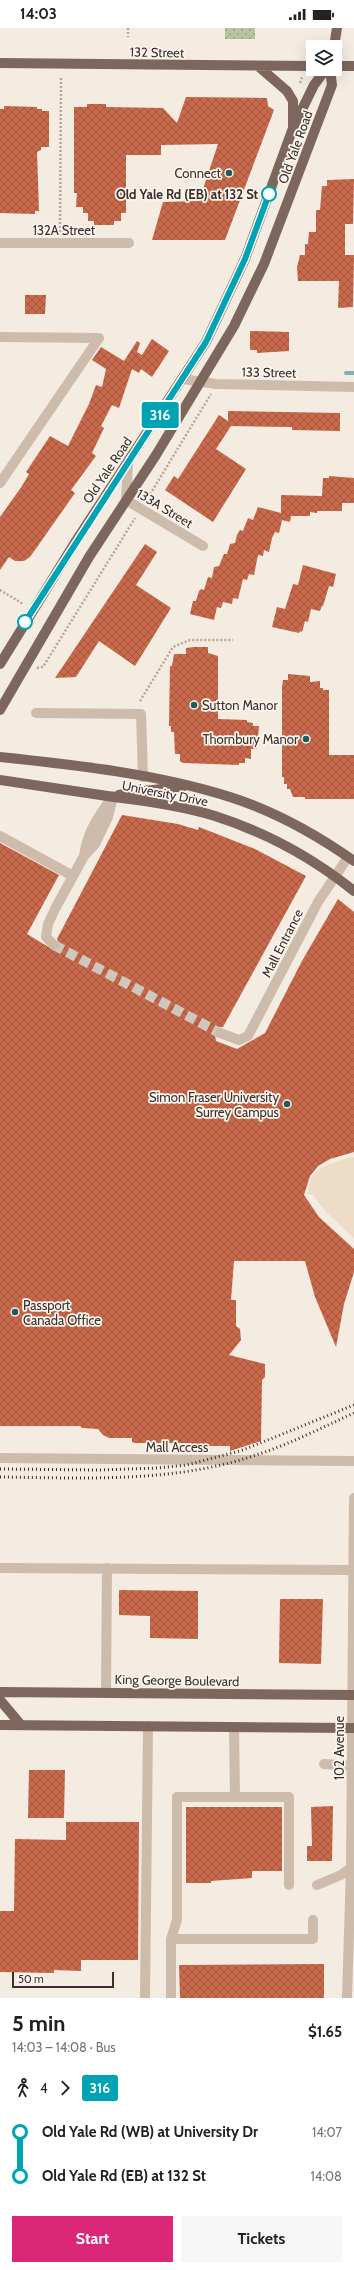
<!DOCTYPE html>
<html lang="en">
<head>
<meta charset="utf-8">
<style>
  :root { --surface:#fff; --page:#f6f6f6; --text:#222; --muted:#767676; --accent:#db2777 }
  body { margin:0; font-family:Cabin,sans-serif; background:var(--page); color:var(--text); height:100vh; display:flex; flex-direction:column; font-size:15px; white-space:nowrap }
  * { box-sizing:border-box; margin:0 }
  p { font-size:13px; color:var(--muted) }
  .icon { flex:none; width:22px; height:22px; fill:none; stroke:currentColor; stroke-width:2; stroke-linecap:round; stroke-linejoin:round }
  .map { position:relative; height:1970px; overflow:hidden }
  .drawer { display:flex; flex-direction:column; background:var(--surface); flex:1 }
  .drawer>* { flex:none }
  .badge { padding:0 8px; border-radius:3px; font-size:14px; line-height:26px }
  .tools { position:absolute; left:306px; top:12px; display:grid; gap:8px }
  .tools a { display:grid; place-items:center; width:36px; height:36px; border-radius:0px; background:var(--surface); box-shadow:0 4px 16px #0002; font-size:20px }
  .scale { position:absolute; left:12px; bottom:10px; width:102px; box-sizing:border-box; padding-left:4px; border:2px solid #3b302b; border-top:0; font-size:11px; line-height:14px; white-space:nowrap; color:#3b302b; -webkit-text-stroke:3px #fbf5ee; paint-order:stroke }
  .map>.badge { position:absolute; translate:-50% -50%; box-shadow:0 0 0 2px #fff }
  .legs { display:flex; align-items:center; gap:6px; height:44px; padding:0 12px; font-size:13px }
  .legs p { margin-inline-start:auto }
  .summary { display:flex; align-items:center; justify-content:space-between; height:68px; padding:0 12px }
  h1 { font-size:22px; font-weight:700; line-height:30px }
  .cta { display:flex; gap:8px; margin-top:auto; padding:8px 12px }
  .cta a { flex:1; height:46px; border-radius:0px; background:var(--accent); color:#fff; font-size:16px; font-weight:700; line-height:46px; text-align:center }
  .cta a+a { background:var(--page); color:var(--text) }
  ul { padding:0 12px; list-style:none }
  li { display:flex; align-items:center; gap:14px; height:44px; font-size:15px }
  li i { display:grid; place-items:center; width:6px; height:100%; margin:0 5px; background:currentColor }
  li i::after { content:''; width:10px; height:10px; margin:-5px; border:3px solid; border-radius:50%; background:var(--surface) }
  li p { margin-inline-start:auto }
  li:first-child i { background:linear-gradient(#0000 50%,currentColor 0) }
  li:last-child i { background:linear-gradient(currentColor 50%,#0000 0) }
  .status { display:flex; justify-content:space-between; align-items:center; height:28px; padding:0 20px; background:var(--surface); direction:ltr }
  .status svg { height:11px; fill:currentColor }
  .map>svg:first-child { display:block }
  .grass { fill:url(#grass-dots) }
  .plaza { fill:#ecdcc8 }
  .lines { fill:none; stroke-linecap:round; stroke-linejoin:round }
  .stream { stroke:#7fb0b2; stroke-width:4 }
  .building { fill:url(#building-cross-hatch) }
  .minor-tunnel { stroke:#cfc6bd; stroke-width:10; stroke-dasharray:10 5; stroke-linecap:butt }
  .path { stroke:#b9a596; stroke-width:2.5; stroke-dasharray:2 2; stroke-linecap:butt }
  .minor { stroke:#cdbbac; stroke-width:10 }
  .major { stroke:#7d675c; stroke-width:10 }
  .rail { stroke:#3b302b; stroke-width:3; stroke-dasharray:1 3; stroke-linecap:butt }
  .line-1-casing { stroke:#fff; stroke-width:9 }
  .line-1 { stroke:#00a3b4; stroke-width:6 }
  .poi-dot { fill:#1f5a5e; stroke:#fbf5ee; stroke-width:1.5 }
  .stop-1-dot { fill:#fff; stroke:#00a3b4; stroke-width:2 }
  .labels { text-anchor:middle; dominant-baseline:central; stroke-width:3.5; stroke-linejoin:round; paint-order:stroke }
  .street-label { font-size:13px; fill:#3b302b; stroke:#fbf5ee }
  .poi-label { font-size:13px; fill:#3b302b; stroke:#fbf5ee; text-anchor:end }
  .stop-label { font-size:13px; font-weight:bold; fill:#3b302b; stroke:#fbf5ee; text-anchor:end }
</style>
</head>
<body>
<div class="status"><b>14:03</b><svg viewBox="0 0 49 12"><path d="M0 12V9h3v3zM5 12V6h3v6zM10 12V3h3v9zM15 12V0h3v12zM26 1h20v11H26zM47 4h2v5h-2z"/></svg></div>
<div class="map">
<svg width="354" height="1970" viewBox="0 0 354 1970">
  <defs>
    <pattern id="grass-dots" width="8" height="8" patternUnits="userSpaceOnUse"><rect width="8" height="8" fill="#b8c4a0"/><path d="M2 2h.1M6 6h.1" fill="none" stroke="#97a083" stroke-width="1.8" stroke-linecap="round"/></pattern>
    <pattern id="building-cross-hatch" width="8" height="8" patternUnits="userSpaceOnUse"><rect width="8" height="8" fill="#c8694b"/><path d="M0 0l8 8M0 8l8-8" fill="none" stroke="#a4573f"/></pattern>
  </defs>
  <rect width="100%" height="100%" fill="#f4ebe1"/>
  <path class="grass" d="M225,0H255V11H225Z"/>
  <path class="plaza" d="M350,1129H354V1210L326,1184L313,1167L307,1166L312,1148L322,1139Z"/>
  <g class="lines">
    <path class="stream" d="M346,345H354"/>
  </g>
  <path class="building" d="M186,69L267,70L268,78L274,82L225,212H152L163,174L199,173L218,116L161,117V127H126V185H121V193H114V197H94V193H88V185H83V179H76L77,165H74V79H87V76H106V79L163,80L177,95Z
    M4,78L37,79V81H42V83H49V119H41V122L37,124L39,183H35V186L0,185V81H4Z
    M354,151L353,196H345V227H354L353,279L338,280L339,253H298L297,239L300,227H305V216H308L309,204H316V182H320L322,158H327V152Z
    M25,267H46L45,286H25Z
    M250,303L289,304V323L257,325V322H250Z
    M152,311L169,323L152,349L141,341L139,345L132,341L119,380L112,377L101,398L104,400L92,425L96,428L71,462L75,465L30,529L24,533H15L9,529L0,542V489L22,458L29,446L26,444L50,408L68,418L89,376L96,357L102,359L106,341L92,332L101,319L124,333L137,313L140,315L137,324L142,327Z
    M228,383L340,385V403L292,402V399L231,398L216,421L246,441L213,494L165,462L174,448L178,451L219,387L228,393Z
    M329,448L354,450V475H342V483H317V485L310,484V488H291L290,494L282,492L279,505L275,504L272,510L269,524L264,522L263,528L258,527L254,547L249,546L247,552L243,551L238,571L233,570L232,576L223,574L221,580L217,579L214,592L190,586L193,573H196L199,563L201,561L204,562L208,549L212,550L214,539L219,538L224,526H227L230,516L235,515L237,507L240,502L243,503L248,490L253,492L258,479L281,485V467L322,468L323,450H329Z
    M145,516L157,524L136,557L171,580L135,638L99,613L76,649L55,650Z
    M303,537L336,546L333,559L329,558L323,578H322L320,583L311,581L308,594L305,593L302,604L300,603L299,605L272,599L277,579L285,581L293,556L298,557Z
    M194,619H208V625L218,628V691L247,692V694L253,695V698H259L257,721H251V731L245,730V735H239V737L183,735L180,733V726H175L174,704H171V698H169L170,638H172L174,626H186V620Z
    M288,646L310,648V654L320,653V660H323V662H329V727H354V771H305V769H293L290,761H287V756H284V749H282V659L283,652H288Z
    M122,787L178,796L198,802L199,799L255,821L306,848L223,999H219L214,1002L216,1013L237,1021L265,1005L302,933L338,871L354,884V1124L330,1131L318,1138L310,1148L304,1167L319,1189L354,1221V1244L344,1276L336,1319L315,1269L305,1233H234L231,1272H236V1298L240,1301L241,1312L229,1327L265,1336V1349L262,1352L261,1413L230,1423V1418H195L191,1415H135L132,1414V1410H109L103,1407L98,1401L82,1400L80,1398H0V815L59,847L27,906L55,923L60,918L57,911Z
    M119,1562L198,1563V1611L150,1610V1588L119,1587Z
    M280,1571H323L321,1636L279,1635Z
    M29,1742H65L64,1790H28Z
    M333,1778L332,1833H307V1818H312L311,1779Z
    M186,1779H282V1843H252V1850L211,1853V1855H186Z
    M66,1794H139L138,1932H81V1943L54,1942V1945L0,1944V1883H14L15,1811L66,1812Z
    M324,1936V1970H180L179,1937Z"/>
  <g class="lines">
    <path class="minor-tunnel" d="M54,917L220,1005"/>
    <path class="path" d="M128,0V9
      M300,55L302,49
      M60,204L61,48
      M146,473L211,366
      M0,562L23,576
      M37,640L43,639L135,490
      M140,673L173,619L190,612H233"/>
    <path class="minor" d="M0,215H129
      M0,309L99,310
      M183,351L216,356L354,359
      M128,435L126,472L203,518
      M0,455L99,310
      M36,685L141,686L143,749
      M0,808L73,848
      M84,828C87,805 98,788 112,770
      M54,917L46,909L48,896L55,881L84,828L95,816L108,789L113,768
      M220,1005L239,1012L248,1008L318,874L348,829
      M0,1430L354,1433
      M0,1540L353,1542
      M106,1664L107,1540
      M324,1736L352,1738
      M235,1769H289V1857
      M317,1857L341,1847L351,1840
      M171,1911H313V1892
      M145,1970L148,1698
      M171,1970V1911L177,1892V1769H235L234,1699
      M347,1970L351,1840L354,1470"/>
    <path class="major" d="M334,19L337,0
      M0,35L313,38
      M258,38L287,63L293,73V98
      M335,38H354
      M0,636L76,513L206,314L245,231L293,100L314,57L326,41
      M0,682L89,529L156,427L234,298L264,236L332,57L330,41
      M0,729C76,737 158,746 230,769C274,783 317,807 354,833
      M0,752C38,758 76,763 114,769C148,773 183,778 215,788C265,804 313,830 354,863
      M119,767C141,762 162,762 184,758
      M0,1664L354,1667
      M0,1672L21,1697
      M0,1697L354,1700"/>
    <path class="rail" d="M0,1441L100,1442L157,1440L187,1437L243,1422L354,1377
      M0,1449C84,1450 172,1455 253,1428C288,1417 321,1400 354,1385"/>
  </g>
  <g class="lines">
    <g class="line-1-casing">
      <path id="line-1" d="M25,594L206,314L245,231L269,166"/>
    </g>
    <use href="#line-1" class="line-1"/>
  </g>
  <g class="poi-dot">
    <circle cx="229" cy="145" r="4"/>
    <circle cx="194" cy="677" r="4"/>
    <circle cx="306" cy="711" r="4"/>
    <circle cx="287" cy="1076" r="4"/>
    <circle cx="15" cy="1284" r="4"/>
  </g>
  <g class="stop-1-dot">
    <circle cx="269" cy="166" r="7"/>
    <circle cx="25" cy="594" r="7"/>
  </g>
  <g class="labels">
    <g class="street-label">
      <text transform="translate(157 24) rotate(1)">132 Street</text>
      <text transform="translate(295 119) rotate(-70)">Old Yale Road</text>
      <text x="64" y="202">132A Street</text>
      <text transform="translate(269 344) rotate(1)">133 Street</text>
      <text transform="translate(107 442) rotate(-56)">Old Yale Road</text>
      <text transform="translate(165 480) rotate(31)">133A Street</text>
      <text transform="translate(165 765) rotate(11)">University Drive</text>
      <text transform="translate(282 915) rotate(-63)">Mall Entrance</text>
      <text x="177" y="1419">Mall Access</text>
      <text transform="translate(177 1652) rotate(1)">King George Boulevard</text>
      <text transform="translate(339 1720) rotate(-90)">102 Avenue</text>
    </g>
    <g class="poi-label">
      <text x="221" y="145">Connect</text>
      <text x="202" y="677" text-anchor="start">Sutton Manor</text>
      <text x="298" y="711">Thornbury Manor</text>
      <text x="279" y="1069">Simon Fraser University<tspan x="279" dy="15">Surrey Campus</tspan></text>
      <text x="23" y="1277" text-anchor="start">Passport<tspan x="23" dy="15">Canada Office</tspan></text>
    </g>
    <g class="stop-label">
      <text x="258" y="166">Old Yale Rd (EB) at 132 St</text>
    </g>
  </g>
</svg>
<div class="tools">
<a><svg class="icon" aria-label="layers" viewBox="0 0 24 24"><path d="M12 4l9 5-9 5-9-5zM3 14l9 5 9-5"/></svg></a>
</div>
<div class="scale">50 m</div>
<b class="badge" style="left:160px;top:387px;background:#00a3b4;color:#fff">316</b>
</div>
<section class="drawer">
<div class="summary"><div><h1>5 min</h1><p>14:03 – 14:08 · Bus</p></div><b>$1.65</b></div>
<div class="legs"><svg class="icon" aria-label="walk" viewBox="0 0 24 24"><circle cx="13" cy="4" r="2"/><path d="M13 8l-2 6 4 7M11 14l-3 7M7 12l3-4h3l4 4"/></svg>4<svg class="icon" aria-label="forward" viewBox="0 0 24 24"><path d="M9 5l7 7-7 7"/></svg><b class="badge" style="background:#00a3b4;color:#fff">316</b></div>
<ul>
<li><i style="color:#00a3b4"></i><b>Old Yale Rd (WB) at University Dr</b><p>14:07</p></li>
<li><i style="color:#00a3b4"></i><b>Old Yale Rd (EB) at 132 St</b><p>14:08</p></li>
</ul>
<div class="cta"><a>Start</a><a>Tickets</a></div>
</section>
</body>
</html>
